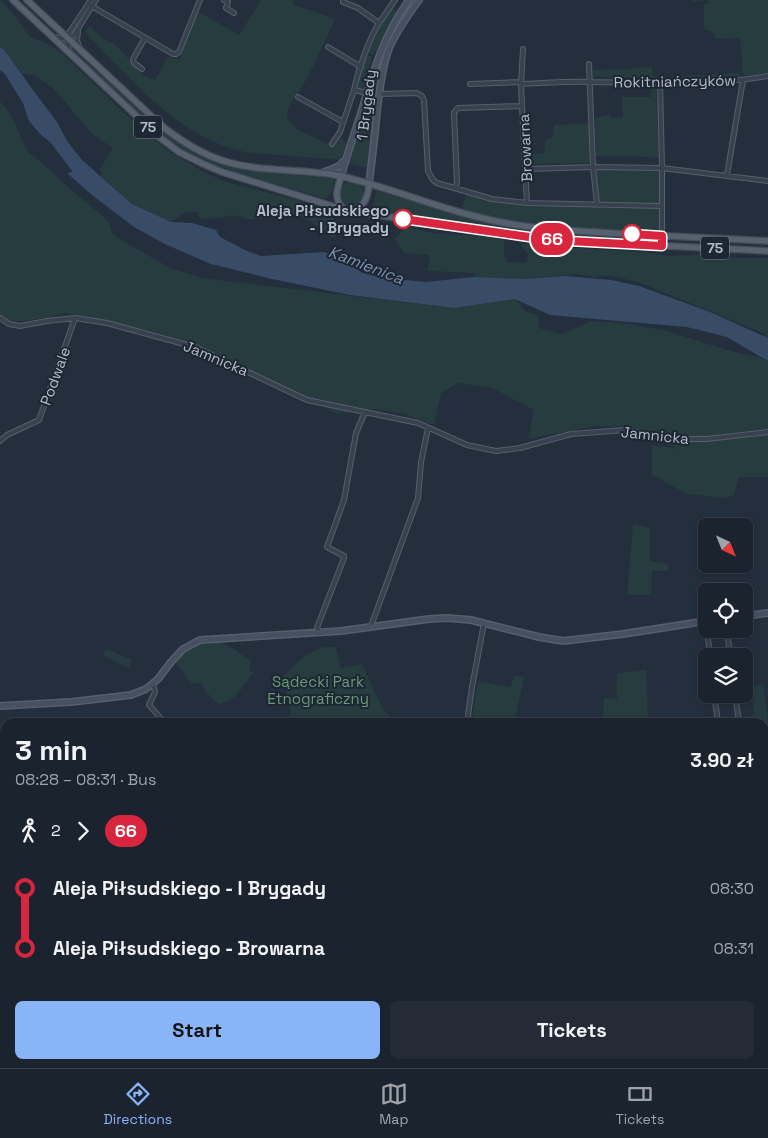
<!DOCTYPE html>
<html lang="en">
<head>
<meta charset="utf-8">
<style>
  :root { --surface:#1b232e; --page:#242b36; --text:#f1f3f6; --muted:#a0a4aa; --line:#39404a; --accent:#8ab4f8 }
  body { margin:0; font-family:"Space Grotesk",sans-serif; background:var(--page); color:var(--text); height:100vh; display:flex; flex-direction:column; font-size:19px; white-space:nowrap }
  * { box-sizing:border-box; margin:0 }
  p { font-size:16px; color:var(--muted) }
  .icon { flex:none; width:28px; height:28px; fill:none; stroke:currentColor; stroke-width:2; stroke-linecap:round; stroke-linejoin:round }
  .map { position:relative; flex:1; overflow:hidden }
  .side { position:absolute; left:0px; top:718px; width:769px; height:351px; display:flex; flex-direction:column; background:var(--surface); border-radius:15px 15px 0 0; box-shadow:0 2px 8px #0003,0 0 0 1px var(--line) }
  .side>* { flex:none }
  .badge { padding:0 10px; border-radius:16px; font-size:18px; line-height:32px }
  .needle { width:32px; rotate:137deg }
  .tools { position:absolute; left:698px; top:518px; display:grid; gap:10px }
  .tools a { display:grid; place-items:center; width:55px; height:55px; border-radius:8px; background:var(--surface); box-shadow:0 2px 8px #0003,0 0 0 1px var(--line); font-size:25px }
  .map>.badge { position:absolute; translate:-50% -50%; box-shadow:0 0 0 2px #fff }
  .legs { display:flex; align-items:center; gap:8px; height:55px; padding:0 15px; font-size:16px }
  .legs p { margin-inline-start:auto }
  .overview { display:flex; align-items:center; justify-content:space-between; height:85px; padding:0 15px }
  h1 { font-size:28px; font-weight:700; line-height:38px }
  .action { display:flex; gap:10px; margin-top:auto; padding:10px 15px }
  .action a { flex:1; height:58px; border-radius:8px; background:var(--accent); color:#111; font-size:20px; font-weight:700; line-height:58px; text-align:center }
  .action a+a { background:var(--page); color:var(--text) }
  ul { padding:0 15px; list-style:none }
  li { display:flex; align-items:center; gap:18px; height:60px; font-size:19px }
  li i { display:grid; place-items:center; width:8px; height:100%; margin:0 6px; background:currentColor }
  li i::after { content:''; width:12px; height:12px; margin:-6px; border:4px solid; border-radius:50%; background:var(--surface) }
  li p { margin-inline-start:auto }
  li:first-child i { background:linear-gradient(#0000 50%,currentColor 0) }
  li:last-child i { background:linear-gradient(currentColor 50%,#0000 0) }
  .dock { display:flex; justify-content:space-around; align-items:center; height:70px; border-top:1px solid var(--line); background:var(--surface); font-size:14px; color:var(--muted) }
  .dock a { display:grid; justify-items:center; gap:2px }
  .dock .active { color:var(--accent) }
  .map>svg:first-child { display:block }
  .green { fill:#263c3f }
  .water { fill:#394c67 }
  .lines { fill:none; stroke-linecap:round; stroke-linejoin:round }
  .stream { stroke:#394c67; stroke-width:1 }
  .street-casing { stroke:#565f6c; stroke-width:6 }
  .secondary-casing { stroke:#565f6c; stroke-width:8 }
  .primary-casing { stroke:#414a57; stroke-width:8 }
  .street { stroke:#38414e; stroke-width:4 }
  .secondary { stroke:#465061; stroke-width:5 }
  .primary { stroke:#56606e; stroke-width:5.5 }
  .line-1-casing { stroke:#fff; stroke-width:11 }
  .line-1 { stroke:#d7263d; stroke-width:8 }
  .stop-1-dot { fill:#fff; stroke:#d7263d; stroke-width:2.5 }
  .labels { text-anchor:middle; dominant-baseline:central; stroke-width:4; stroke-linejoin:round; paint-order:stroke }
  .shield { fill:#1d2633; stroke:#878f9c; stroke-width:1 }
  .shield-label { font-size:14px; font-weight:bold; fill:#b4bcc9 }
  .street-label { font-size:15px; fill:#b4bcc9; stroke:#1d2633 }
  .stop-label { font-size:15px; font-weight:bold; fill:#b4bcc9; stroke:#1d2633; text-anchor:end }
  .park-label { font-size:15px; fill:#6b9a76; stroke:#1d2633 }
  .water-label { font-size:16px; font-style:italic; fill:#7c92b1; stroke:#1d2633 }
</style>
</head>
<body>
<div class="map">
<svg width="768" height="1068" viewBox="0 0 768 1068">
  <rect width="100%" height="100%" fill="#242f3e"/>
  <path class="green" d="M0,0L11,11L30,37L50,45L63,54L122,111L152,138L171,153L206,173L226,182L297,200L327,212L339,224L335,239C316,225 306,217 283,210L273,217L257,219H247L232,215L220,218L200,219L198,212H186L171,222L132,204L102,177L100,169L113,148L92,134L53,88L34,75L21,74L4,50L0,47Z
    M261,0H293L292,4L335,19L308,77L288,108L287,119L298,130L334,147L342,137L347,145L340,160C319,158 297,156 276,155C266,154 255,154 245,152C180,138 135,83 91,39L85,31L90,26L103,39L115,44L144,76L155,80L168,57L180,60C183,43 191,28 197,12H199L239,35Z
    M692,0H768V73L756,75H743L740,38L716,39L713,32L704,29V4H708L707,0L690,2Z
    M392,7L398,12L376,51H375L373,55L367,54L378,30Z
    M69,45L153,123L177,142L194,152L209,159L228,165L248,169L334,179L332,192L327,198H322L237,173L199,158L183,150L164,138L73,53L70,48Z
    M367,55L372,57L371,58L372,59L364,87L360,89L357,87V85Z
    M652,67L653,76H657V79L652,80L651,77L618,78L597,76H594V79L591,77V70L630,69V68Z
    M739,73L740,76L682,79V76Z
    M645,85H653L656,89L659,158L631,156H596L595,118L610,115L611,118L623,117L622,97H651V87H645Z
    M370,96L374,97L376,101L368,168L348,163L368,98Z
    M0,101L11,115L27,151L49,169L61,181L108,221L113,235L170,268L202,278L454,308L515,299L526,312L538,315L539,328L561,334L592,321L630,324L667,331L727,350L765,359L768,361V477H739L734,495L724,498L686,494L652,474V445L679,449L632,427L595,426L528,439L534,410L492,388L458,383L441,393L434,425L405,414L375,409L337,414L225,357L186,341L142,329L66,313L47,318L23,321H12L5,318L0,315Z
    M589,123L591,150L589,163L528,164V154L545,153V140L553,137L554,125Z
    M593,167L662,168V236L538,227L461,212L467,191L492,199L514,201L596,204Z
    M340 194a12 12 0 1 1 24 0a12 12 0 1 1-24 0Z
    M377,191L483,222L548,232L656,238L657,239L656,240L610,238L594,239L544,236L371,211Z
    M406,227L434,233L492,237L504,241V253L507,262L519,263L527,262L528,254L522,247V244L649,253L670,256L700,255L734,258H768V338L764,336L765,334L638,282L611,276L596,277L576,274L526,279L474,277L475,273L427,271L430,259L429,255L404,253L395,239Z
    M633,524L650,528V561L668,564V571H652L651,595H627Z
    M208,640C226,641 236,651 251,661L249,671L254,672C244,684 236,702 219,704L207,693L201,683L191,684L175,662C184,651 194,644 208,640Z
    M323,647H333L336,648L341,668L362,664L382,707L394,722H280L291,714L283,677C295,663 306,654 323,647Z
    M106,649L132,660L129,668L103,656Z
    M646,670L648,722H602L604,698L617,699V673Z
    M514,676L524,677L515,722H473L472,718L478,681L510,687Z
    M763,684L768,721V820L764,821L765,796L764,795V722H741V718L754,715L751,687Z
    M0,728L5,729V1064H596L587,1068H0Z
    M768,881V958H764V887Z"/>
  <path class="water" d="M0,47L4,50L33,90L57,122L67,141L82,160L132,204L171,222L192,223L216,230L220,237L245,250L261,256L324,252L348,261L362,273L383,278L426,282L474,277L526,279L565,276L611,280L639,286L710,312L768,338V361L727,337L687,327L550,315L515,299L454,308L350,295L272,279L211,264L165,244L134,227L92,195L67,173L73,172L50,142L41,135L29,121L23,103L5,74L0,70Z"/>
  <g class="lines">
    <path class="stream" d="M764,1045L768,1044
      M338,1064L339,1068
      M693,1068L703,1064"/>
    <g class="street-casing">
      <path id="street" d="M224,0L228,2L226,8L234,13
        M343,0V2L358,8L379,23C369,39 358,70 354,90L367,93
        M88,4L173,54H176L179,52L200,0
        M379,23L395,0
        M78,31L77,41L80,48
        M54,37L67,39L74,35L96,0
        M328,47L361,67
        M69,51C67,45 67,40 69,33L91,0
        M589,64L593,167L597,204
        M142,69L134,63L133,59L145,38
        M660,83L662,168V246
        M470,84L520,82
        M521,84L523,49
        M379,94L417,93L422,96L424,100L428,171L433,180L437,183L492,199L527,203L662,206
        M298,97L343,122
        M522,106L521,84C545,83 569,81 593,82C651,83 710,86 768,76
        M332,144L340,132L354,90
        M526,169L593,167L662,168L768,181
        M727,175L743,80
        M455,188L457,183L454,113L456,110L458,108L522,106L527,203
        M0,318L9,324L20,326L47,321L75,318L107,323L195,347L307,400L418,423L467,445L496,451L520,448L571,434L625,430L672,439H707L768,432
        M0,441L7,435L39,420L75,318
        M371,626L418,498L421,462L428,428
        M707,629L710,656
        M727,629L730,656
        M320,633L317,628L318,625L344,558V556L327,547L344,500L356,433L365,412
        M153,683L155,692L149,705L164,722
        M714,694L718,722
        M735,694L739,722
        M469,722L468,715L472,687L484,623
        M764,822L768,821"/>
    </g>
    <g class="secondary-casing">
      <path id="secondary" d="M321,173C330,170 338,168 344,161
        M341,177C347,154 355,132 362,110C374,69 384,35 409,0
        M369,184C372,160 375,135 377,111C380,89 382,66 390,46C398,29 408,15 419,0
        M744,616L768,613
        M0,706L71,702L131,695L146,689L158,679L171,662L183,649L200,640L341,631L429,619L448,618L471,620L539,637L563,641L623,634L706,621"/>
    </g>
    <g class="primary-casing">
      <path id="primary" d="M13,0L159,137L179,152L201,163L222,172L348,211L529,237L569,241L768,251
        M27,0L162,126C181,141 201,154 224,161C262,173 302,168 340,176C389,187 434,207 482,218C529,230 579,231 628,234C675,236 721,239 768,241
        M341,177C337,189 333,199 344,209
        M353,211C365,206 368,197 369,184"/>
    </g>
    <use href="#street" class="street"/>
    <use href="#secondary" class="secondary"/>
    <use href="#primary" class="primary"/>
  </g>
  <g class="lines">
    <g class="line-1-casing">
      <path id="line-1" d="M403,219L529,237L569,241L662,246V236L632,234"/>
    </g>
    <use href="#line-1" class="line-1"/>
  </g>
  <g class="stop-1-dot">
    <circle cx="403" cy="219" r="9"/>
    <circle cx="632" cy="234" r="9"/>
  </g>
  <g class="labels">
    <g class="shield">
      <rect x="134" y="115.5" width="28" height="23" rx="4"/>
      <rect x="701" y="236.5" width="28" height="23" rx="4"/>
    </g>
    <g class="shield-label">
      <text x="148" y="127">75</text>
      <text x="715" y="248">75</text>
    </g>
    <g class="street-label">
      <text transform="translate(675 81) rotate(-1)">Rokitniańczyków</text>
      <text transform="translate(366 105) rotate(-83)">1 Brygady</text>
      <text transform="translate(525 148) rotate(-93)">Browarna</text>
      <text transform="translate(216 358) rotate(23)">Jamnicka</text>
      <text transform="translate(55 376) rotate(-70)">Podwale</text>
      <text transform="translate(655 435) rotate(6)">Jamnicka</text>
    </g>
    <g class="stop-label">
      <text x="389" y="210">Aleja Piłsudskiego<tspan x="389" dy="17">- I Brygady</tspan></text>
    </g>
    <g class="park-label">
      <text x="318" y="681">Sądecki Park<tspan x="318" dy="17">Etnograficzny</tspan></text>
    </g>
    <g class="water-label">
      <text transform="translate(366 265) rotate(21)">Kamienica</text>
    </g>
  </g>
</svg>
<div class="tools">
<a><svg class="needle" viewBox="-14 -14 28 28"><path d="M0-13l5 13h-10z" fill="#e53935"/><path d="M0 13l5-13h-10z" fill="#a0a4aa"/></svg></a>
<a><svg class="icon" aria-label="locate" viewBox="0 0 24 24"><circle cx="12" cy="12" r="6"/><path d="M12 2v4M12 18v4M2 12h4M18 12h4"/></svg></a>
<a><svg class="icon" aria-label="layers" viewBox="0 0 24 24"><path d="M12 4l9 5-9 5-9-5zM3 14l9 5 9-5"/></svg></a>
</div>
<b class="badge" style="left:552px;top:239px;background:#d7263d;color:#fff">66</b>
<section class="side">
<div class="overview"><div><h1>3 min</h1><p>08:28 – 08:31 · Bus</p></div><b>3.90 zł</b></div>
<div class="legs"><svg class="icon" aria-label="walk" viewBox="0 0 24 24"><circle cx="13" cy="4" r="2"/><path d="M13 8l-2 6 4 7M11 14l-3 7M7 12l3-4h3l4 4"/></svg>2<svg class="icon" aria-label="forward" viewBox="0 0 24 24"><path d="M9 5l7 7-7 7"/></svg><b class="badge" style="background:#d7263d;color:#fff">66</b></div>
<ul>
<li><i style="color:#d7263d"></i><b>Aleja Piłsudskiego - I Brygady</b><p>08:30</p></li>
<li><i style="color:#d7263d"></i><b>Aleja Piłsudskiego - Browarna</b><p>08:31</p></li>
</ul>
<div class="action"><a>Start</a><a>Tickets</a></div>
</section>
</div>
<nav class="dock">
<a class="active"><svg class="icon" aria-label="directions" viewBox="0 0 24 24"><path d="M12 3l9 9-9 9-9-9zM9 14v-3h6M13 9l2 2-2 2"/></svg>Directions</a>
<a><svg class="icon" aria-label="map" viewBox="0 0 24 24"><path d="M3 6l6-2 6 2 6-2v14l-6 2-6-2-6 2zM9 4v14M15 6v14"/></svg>Map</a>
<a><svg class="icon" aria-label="tickets" viewBox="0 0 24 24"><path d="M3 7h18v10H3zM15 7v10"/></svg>Tickets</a>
</nav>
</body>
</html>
